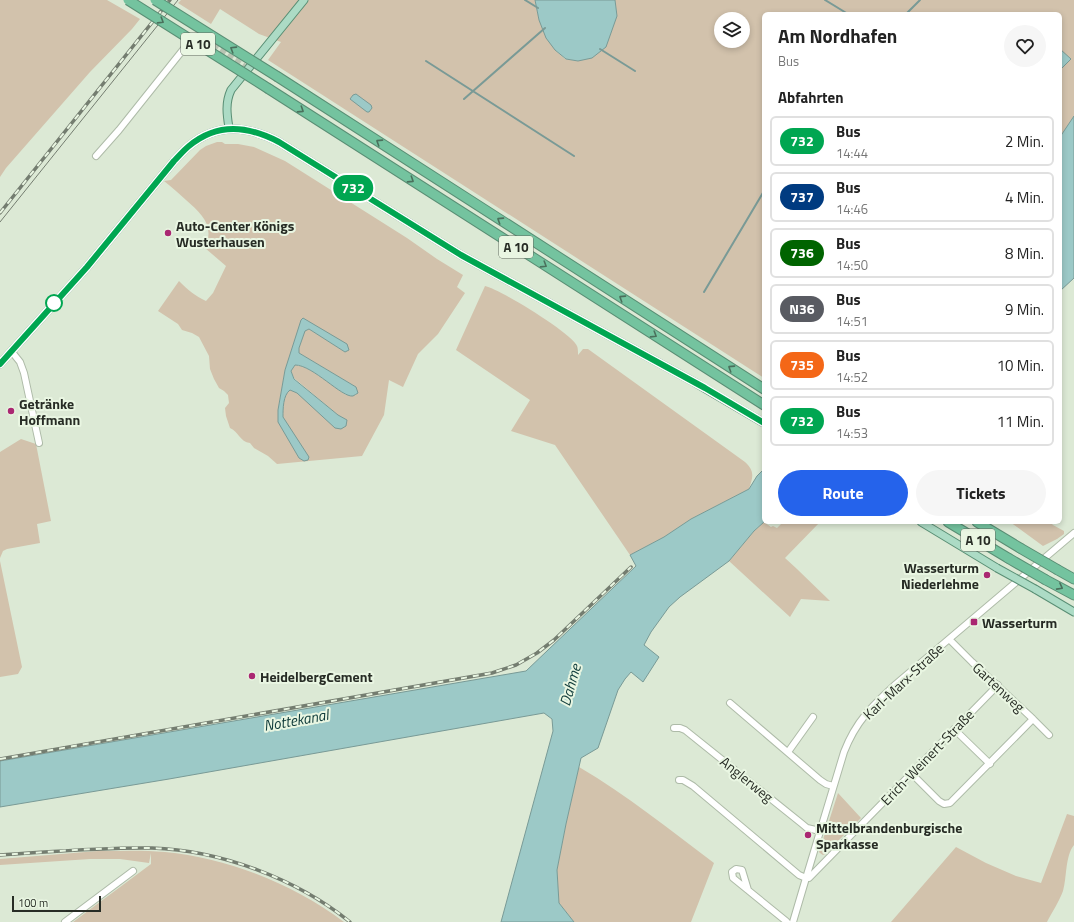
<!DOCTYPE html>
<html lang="de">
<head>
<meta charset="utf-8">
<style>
  :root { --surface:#fff; --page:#f6f6f6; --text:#222; --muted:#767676; --line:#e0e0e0; --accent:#2563eb }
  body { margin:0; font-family:"Titillium Web",sans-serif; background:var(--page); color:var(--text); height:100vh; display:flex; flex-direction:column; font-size:15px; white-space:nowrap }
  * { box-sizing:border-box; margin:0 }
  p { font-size:13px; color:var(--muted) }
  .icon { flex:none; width:22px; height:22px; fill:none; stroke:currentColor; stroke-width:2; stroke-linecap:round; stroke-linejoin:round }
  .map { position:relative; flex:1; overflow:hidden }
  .side { position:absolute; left:762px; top:12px; width:300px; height:512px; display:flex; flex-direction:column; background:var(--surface); border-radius:6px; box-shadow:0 2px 6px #0003 }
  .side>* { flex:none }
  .badge { padding:0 8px; border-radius:13px; font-size:14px; line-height:26px }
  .tools { position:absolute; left:714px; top:12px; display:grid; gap:8px }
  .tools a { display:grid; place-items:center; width:36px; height:36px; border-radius:50%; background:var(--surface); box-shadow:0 2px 6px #0003; font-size:20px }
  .scale { position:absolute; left:12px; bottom:10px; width:89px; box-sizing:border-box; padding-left:4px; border:2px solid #272c25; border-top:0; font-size:11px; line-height:14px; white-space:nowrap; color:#272c25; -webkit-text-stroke:3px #e9f6e2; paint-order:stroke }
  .map>.badge { position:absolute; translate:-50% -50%; box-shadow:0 0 0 2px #fff }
  h2 { padding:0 16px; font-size:15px; line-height:36px }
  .round { display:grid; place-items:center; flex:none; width:42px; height:42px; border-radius:21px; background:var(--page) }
  .overview { display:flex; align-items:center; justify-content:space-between; height:68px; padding:0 16px }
  h1 { font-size:19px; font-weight:700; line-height:30px }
  .primary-button { display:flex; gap:8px; margin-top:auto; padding:8px 16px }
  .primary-button a { flex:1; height:46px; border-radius:24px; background:var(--accent); color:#fff; font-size:16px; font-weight:700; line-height:46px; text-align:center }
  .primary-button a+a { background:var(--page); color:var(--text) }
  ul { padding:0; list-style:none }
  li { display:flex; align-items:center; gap:12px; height:50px; margin:0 8px 6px; padding:0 8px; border:2px solid var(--line); border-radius:6px }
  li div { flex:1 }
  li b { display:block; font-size:15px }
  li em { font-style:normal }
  li .badge { min-width:44px; font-weight:700; text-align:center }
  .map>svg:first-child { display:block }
  .green { fill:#d2c2ac; fill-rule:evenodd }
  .water { fill:#9cc9c7; stroke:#799a96 }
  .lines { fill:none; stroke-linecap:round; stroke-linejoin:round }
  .stream { stroke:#799a96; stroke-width:2 }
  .minor-tunnel { stroke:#b8c3b2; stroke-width:6; stroke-dasharray:6 3; stroke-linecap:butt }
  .minor-casing { stroke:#aebba8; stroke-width:8 }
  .major-casing { stroke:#598e74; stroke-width:9 }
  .highway-casing { stroke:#598e74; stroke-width:11 }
  .minor { stroke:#fff; stroke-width:6 }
  .major { stroke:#acdbc5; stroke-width:7 }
  .highway { stroke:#74c39f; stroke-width:9 }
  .tram { stroke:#747d70; stroke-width:1 }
  .rail-casing { stroke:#747d70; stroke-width:3.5 }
  .rail { stroke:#e9f6e2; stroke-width:2; stroke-dasharray:6; stroke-linecap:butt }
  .major-bridge-casing { stroke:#598e74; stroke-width:9; stroke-linecap:butt }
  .highway-bridge-casing { stroke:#598e74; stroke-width:11; stroke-linecap:butt }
  .major-bridge { stroke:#acdbc5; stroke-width:7 }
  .highway-bridge { stroke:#74c39f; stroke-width:9 }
  .oneway { stroke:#4a705c }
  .line-casing { stroke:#fff; stroke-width:9 }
  .line { stroke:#00a651; stroke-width:6 }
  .poi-dot { fill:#aa2772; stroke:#e9f6e2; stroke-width:1.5 }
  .stop-dot { fill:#fff; stroke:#00a651; stroke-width:2 }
  .labels { text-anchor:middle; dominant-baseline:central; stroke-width:4; stroke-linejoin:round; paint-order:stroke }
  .shield { fill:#e9f6e2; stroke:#61695e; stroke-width:1 }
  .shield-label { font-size:13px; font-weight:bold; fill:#272c25 }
  .poi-label { font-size:14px; font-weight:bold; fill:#272c25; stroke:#e9f6e2; text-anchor:start }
  .street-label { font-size:14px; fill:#272c25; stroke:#e9f6e2 }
  .water-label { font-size:15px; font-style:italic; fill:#0f3b3a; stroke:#e9f6e2 }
</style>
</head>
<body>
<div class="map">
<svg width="1074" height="922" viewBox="0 0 1074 922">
  <rect width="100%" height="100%" fill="#dce9d5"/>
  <path class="green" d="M0,0H107L140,19L132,29L90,72L6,168L0,177Z
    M181,0H535L539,20L555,50L565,59L578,61L617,16L615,0H1074V116L1060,137V14H764V378L268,60L281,42L259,34L220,9L211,24L178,3ZM721,19H743V41H721Z
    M217,142H222L225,144H238L254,147L285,161L407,238L437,259L463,275L457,287L465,293L438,334L418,354L403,387L389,380L384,415L362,456L277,464L268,456L254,448L250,443C240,442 238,431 230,428L226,416L225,408L229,403L228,395L224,391L219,388L214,379L210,369L209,356L199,337L192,333L182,330L178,324L158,311L179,281C188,290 195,296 206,301L213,293L226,266L205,248C215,226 202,214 186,200C179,194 172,187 164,181L171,180L200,150L206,146ZM303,318L345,352L309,329L305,330L299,348V353L356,387L346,395C334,386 309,366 295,365L291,371L294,378L338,415L347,420L290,389C283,395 283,409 283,417L299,458L278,421V410L285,370Z
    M485,286C498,288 573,334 577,346C578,348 578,352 578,355L583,349H588L745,462C755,471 753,477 749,489L691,519L664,537L630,555L555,445L511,431L530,400L456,350Z
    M21,439L36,444L51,521L37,524L40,543L7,549L3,551L0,558V452Z
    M764,522L771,527L773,526L777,528L783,522H820L785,558L797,569L830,601L801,599L790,617L729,561L754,531Z
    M1010,522H1050L1053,525L1064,531V534L1057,539L1043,546Z
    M0,561L22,667L18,674L0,677Z
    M579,767C627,795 670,830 714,863L691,922H574L559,903L557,870L566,824Z
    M838,793L861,818L825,854L823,855L820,853L819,852Z
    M1067,814L1074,816V845C1065,856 1067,878 1063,891C1059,902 1052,912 1047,922H891L956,847L986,863L1016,876L1041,883Z
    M98,851C120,851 143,850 165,852C228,858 293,884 344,922H73L151,864V853L149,863L120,859H90L0,865V859Z"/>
  <path class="water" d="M535,0H615L617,16L606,47L592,58L578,61L566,59L555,50L546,38L539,20Z
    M1060,49L1071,59L1060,70Z
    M356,94L371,105L372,108L369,112H367L350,99L353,95Z
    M1074,116V278L1060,291V137Z
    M303,318L347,344L349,350L345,352L309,329L305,331L299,348V353L356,387L358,393C356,394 355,395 353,396C342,398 313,365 295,365L291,371L294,379L338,415L347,420L346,426L341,429L335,428L297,393L290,390C283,395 283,409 283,417L309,457L308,460L304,461L299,458L278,422V410L285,370L301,320Z
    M764,469V522L754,531L729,561L680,597L669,607L651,632L644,645L659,657L643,682L631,672L625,679L618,690L598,748L581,758L566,824L557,870L559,903L574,922H501L553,731L552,719L544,713L169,779L0,807V761L526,671L636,566L630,555L664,537L691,519L749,489L757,476Z"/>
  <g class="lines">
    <path class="stream" d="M525,0L538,8
      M825,0L848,14
      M906,14L920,0
      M600,49L635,71
      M426,61L574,156
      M464,99L545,28
      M704,292L764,191"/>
    <path class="minor-tunnel" d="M189,42C194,37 198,37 204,39L248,69"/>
    <g class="minor-casing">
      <path id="minor" d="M96,156L119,130L186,46
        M12,352L20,362L24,373L39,443
        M949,639L972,662L1033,719L1049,735
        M730,703L820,780L826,784L833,786
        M674,728H680L685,730L801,823L807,828L820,831
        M954,729L990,764
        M788,752L813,717
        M911,773L939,801L944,804L950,803L1033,719
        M679,780H683L693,786L799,875L806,878H809L998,685
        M748,890L742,870L736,869L732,872L733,878L786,921L787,922
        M65,922L133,871
        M793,922L806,878L844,752C856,721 872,706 896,684L1074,533"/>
    </g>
    <g class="major-casing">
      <path id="major" d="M229,128C227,115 225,103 231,90L304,0
        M0,364L87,267L174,161C179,156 184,150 189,146C218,122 248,126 279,142L461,255L694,382L764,423
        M921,522L997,568
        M1035,589L1074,612"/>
    </g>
    <g class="highway-casing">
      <path id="highway" d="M278,77L764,389
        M269,89L764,405
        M948,522L1008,558
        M977,522L1020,548
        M1058,570L1074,579
        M1046,580L1074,595"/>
    </g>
    <use href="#minor" class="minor"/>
    <use href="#major" class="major"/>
    <use href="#highway" class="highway"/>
    <path class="tram" d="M0,222L178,0"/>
    <g class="rail-casing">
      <path id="rail" d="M0,213L170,0
        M0,759L492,673L516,665L537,653L554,640L631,567
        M0,855C50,852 101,847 152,848C220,850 297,879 350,922"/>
    </g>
    <use href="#rail" class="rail"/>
    <g class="major-bridge-casing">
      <path id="major-bridge" d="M997,568L1035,589"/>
    </g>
    <g class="highway-bridge-casing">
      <path id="highway-bridge" d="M128,0L269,89
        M155,0L278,77
        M1020,548L1058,570
        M1008,558L1046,580"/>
    </g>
    <use href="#major-bridge" class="major-bridge"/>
    <use href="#highway-bridge" class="highway-bridge"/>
  </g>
  <defs><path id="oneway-chevron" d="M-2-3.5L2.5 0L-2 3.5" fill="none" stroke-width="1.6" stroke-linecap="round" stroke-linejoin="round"/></defs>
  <g class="oneway">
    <use href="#oneway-chevron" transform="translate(161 21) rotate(32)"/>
    <use href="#oneway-chevron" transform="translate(233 49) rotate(-148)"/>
    <use href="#oneway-chevron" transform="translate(301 110) rotate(33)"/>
    <use href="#oneway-chevron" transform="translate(379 142) rotate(-147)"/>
    <use href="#oneway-chevron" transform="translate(411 180) rotate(33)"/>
    <use href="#oneway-chevron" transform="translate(500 220) rotate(-147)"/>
    <use href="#oneway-chevron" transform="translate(544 265) rotate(32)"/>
    <use href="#oneway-chevron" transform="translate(622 298) rotate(-147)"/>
    <use href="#oneway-chevron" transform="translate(654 335) rotate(32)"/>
    <use href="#oneway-chevron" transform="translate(731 368) rotate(-147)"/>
    <use href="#oneway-chevron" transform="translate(1060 587) rotate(28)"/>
  </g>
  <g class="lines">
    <g class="line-casing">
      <path id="line" d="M0,364L87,267L174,161C179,156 184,150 189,146C218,122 248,126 279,142L461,255L705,388L764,423"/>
    </g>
    <use href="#line" class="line"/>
  </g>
  <g class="poi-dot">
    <circle cx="168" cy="233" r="4"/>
    <circle cx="11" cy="411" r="4"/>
    <circle cx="987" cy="575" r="4"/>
    <rect x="970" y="618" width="8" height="8" rx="2"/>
    <circle cx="252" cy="676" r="4"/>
    <circle cx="808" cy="835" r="4"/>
  </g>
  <circle class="stop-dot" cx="54" cy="303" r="8"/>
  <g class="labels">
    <g class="shield">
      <rect x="181" y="33" width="34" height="22" rx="3"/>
      <rect x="499" y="236" width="34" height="22" rx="3"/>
      <rect x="961" y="529" width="34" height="22" rx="3"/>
    </g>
    <g class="shield-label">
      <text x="198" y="44">A 10</text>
      <text x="516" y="247">A 10</text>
      <text x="978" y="540">A 10</text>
    </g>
    <g class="poi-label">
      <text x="176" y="225">Auto-Center Königs<tspan x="176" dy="16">Wusterhausen</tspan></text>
      <text x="19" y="403">Getränke<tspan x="19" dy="16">Hoffmann</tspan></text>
      <text x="979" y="567" text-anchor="end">Wasserturm<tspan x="979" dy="16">Niederlehme</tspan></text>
      <text x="982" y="622">Wasserturm</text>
      <text x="260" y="676">HeidelbergCement</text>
      <text x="816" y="827">Mittelbrandenburgische<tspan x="816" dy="16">Sparkasse</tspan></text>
    </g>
    <g class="street-label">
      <text transform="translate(903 681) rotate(-43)">Karl-Marx-Straße</text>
      <text transform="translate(999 687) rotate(43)">Gartenweg</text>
      <text transform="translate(927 757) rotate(-46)">Erich-Weinert-Straße</text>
      <text transform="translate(747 779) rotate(39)">Anglerweg</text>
    </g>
    <g class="water-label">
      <text transform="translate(570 685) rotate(-74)">Dahme</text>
      <text transform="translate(296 720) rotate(-10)">Nottekanal</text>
    </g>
  </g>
</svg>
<div class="tools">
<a><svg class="icon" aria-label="layers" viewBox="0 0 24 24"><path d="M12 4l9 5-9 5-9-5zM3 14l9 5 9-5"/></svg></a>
</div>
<div class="scale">100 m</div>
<b class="badge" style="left:353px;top:188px;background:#00a651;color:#fff">732</b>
<section class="side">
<div class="overview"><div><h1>Am Nordhafen</h1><p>Bus</p></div><a class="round"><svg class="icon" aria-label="heart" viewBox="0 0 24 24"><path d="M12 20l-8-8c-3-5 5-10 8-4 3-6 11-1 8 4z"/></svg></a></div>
<h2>Abfahrten</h2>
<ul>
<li><span class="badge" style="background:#00a651;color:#fff">732</span><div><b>Bus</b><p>14:44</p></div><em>2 Min.</em></li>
<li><span class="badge" style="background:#003b80;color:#fff">737</span><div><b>Bus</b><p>14:46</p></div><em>4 Min.</em></li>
<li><span class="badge" style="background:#006400;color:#fff">736</span><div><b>Bus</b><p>14:50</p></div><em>8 Min.</em></li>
<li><span class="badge" style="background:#595b62;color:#fff">N36</span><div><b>Bus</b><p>14:51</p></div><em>9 Min.</em></li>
<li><span class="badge" style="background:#f46717;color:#fff">735</span><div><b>Bus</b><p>14:52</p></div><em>10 Min.</em></li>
<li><span class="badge" style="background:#00a651;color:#fff">732</span><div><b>Bus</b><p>14:53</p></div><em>11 Min.</em></li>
</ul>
<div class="primary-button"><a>Route</a><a>Tickets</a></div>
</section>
</div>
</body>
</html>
